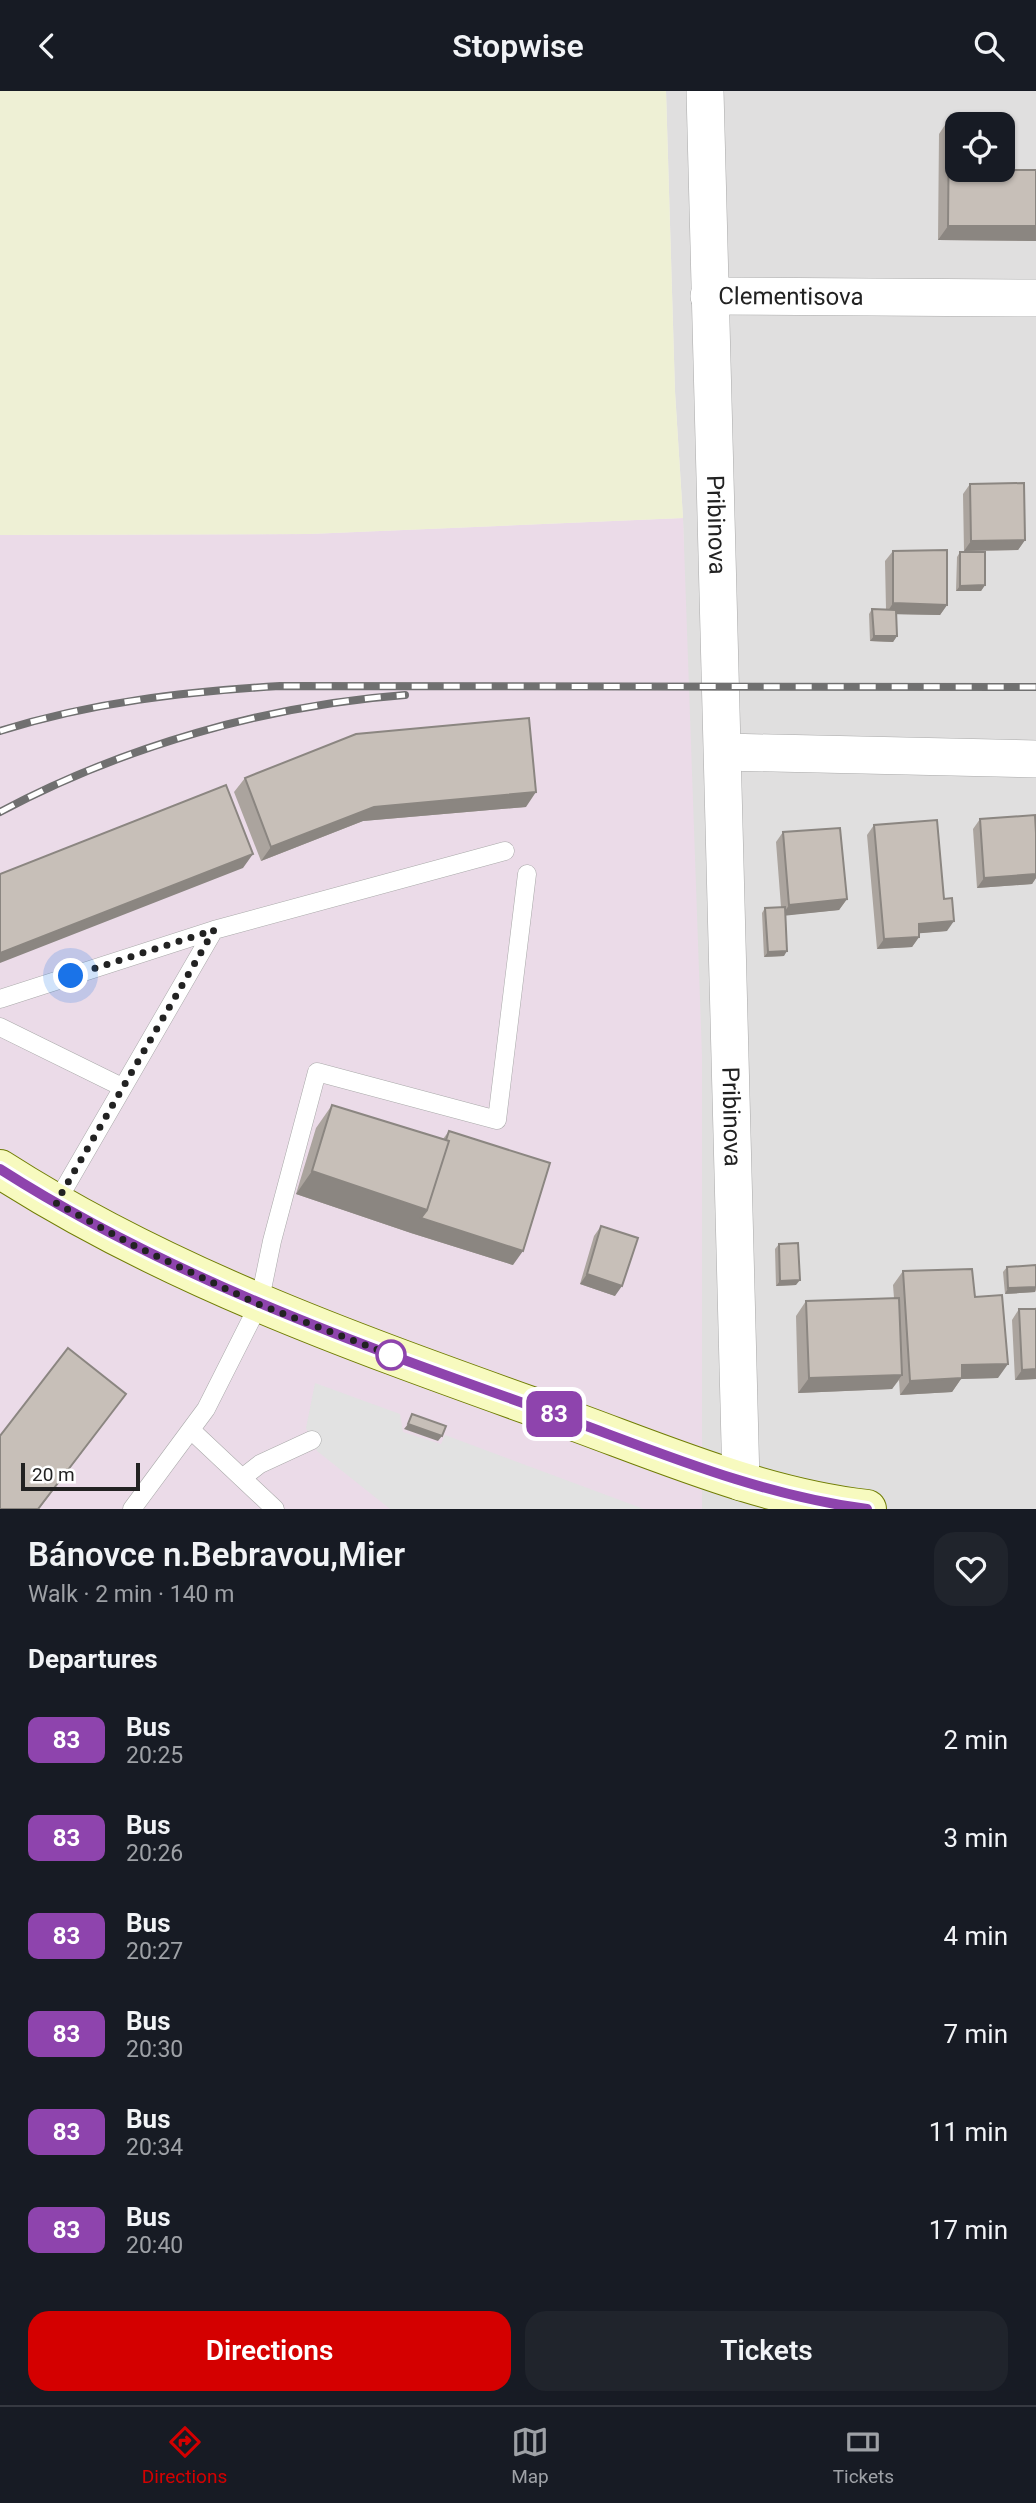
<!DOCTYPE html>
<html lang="en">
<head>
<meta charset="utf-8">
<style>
  :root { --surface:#171b24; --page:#20242c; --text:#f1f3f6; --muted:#9ea1a6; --line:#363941; --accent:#d40000 }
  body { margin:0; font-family:Roboto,sans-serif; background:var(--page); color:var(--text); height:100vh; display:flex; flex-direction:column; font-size:26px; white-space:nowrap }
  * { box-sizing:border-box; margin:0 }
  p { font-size:23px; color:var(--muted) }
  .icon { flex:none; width:38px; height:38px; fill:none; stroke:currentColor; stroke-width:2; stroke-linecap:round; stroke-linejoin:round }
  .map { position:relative; height:1418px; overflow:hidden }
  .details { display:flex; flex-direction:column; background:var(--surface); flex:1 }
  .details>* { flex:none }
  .badge { padding:0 14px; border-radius:10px; font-size:24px; line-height:46px }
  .fabs { position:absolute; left:945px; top:21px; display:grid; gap:14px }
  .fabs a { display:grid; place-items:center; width:70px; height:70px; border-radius:14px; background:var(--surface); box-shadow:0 2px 5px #0004; font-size:35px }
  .scale { position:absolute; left:21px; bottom:18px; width:119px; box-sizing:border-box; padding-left:7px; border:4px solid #222; border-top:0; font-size:19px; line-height:24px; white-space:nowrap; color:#222; -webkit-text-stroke:5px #fff; paint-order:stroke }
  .you { position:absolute; width:35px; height:35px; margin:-18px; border:5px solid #fff; border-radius:50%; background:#1a73e8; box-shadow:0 0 0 10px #1a73e833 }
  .map>.badge { position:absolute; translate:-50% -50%; box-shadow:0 0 0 4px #fff }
  h2 { padding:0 28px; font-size:26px; line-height:63px }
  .round { display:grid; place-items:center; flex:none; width:74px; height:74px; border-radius:21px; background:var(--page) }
  .headline { display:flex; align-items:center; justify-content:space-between; height:119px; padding:0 28px }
  h1 { font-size:33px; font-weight:600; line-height:52px }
  .action { display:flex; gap:14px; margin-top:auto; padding:14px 28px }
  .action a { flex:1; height:80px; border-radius:21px; background:var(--accent); color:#fff; font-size:28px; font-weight:600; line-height:80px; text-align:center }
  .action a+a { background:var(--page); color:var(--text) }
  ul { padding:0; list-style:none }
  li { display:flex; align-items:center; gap:21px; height:98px; padding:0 28px }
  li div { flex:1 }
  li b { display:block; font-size:26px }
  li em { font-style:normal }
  li .badge { min-width:77px; font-weight:700; text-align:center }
  header { display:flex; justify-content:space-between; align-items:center; height:91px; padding:0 28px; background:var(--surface); font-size:32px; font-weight:600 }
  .tab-bar { display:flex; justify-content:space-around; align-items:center; height:98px; border-top:2px solid var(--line); background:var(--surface); font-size:19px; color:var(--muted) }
  .tab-bar a { display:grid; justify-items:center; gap:4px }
  .tab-bar .on { color:var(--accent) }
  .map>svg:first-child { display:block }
  .residential { fill:#e0dfdf; fill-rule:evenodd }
  .industrial { fill:#ebdbe8 }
  .farmland { fill:#eef0d5 }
  .parking { fill:#e2e2e2 }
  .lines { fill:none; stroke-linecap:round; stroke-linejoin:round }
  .lane-casing { stroke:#a9a9a9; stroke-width:19 }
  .street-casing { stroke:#a9a9a9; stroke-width:38 }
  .secondary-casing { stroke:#707d05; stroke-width:40 }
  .lane { stroke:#fff; stroke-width:18 }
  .street { stroke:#fff; stroke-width:37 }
  .secondary { stroke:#f7fabf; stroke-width:38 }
  .rail-casing { stroke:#707070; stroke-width:8 }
  .rail { stroke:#fff; stroke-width:5; stroke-dasharray:16; stroke-linecap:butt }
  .wall { fill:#aba49e }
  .shaded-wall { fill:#8b8681 }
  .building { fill:#c7bfb8; stroke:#8b8681; stroke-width:2 }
  .line-casing { stroke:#fff; stroke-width:16 }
  .line { stroke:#8e44ad; stroke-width:10 }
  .walk { stroke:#222; stroke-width:7; stroke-dasharray:0 12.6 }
  .stop-dot { fill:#fff; stroke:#8e44ad; stroke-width:3.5 }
  .labels { text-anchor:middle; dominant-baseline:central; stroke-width:5; stroke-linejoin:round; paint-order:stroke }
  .street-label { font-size:24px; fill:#222; stroke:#fff }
</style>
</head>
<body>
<header><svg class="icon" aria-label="back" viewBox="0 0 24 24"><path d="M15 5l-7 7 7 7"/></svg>Stopwise<svg class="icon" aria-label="search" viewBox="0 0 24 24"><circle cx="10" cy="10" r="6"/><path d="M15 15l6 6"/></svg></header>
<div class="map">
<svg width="1036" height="1418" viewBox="0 0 1036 1418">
  <rect width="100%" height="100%" fill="#f2efe9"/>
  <path class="residential" d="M666,0H1036V1418H702L683,427L675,301ZM957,33H1003V79H957Z"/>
  <path class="industrial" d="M683,427L702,965V1418H0V444L309,443Z"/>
  <path class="farmland" d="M0,0H666L675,301L683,427L309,443L0,444Z"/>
  <path class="parking" d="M315,1292L400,1323L403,1341L441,1353L445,1344L644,1418H390L317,1360L306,1337Z"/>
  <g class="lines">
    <g class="lane-casing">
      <path id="lane" d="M0,908L214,839
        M0,936L122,996
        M56,1112L214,839L505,760
        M191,1339L275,1418
        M242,1387L260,1373L312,1349
        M132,1418L206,1318L259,1213L272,1150L317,981L497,1029L527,783"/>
    </g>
    <g class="street-casing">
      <g id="street">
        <path id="s1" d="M705,0L741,1391"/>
        <path id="s2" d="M709,205L1036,207"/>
        <path d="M724,661L1036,668"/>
      </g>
    </g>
    <g class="secondary-casing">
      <path id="secondary" d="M0,1078C173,1189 367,1256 559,1325C659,1361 761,1406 867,1418"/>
    </g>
    <use href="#lane" class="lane"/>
    <use href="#street" class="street"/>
    <use href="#secondary" class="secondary"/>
    <g class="rail-casing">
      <path id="rail" d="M0,640C92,611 184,601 280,595L1036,596
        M0,721C122,656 267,614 405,604"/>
    </g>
    <use href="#rail" class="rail"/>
  </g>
  <path class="wall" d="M949,28L957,79H1036V150L938,149L939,43Z
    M970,393L1025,449L1018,459L964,460L963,403Z
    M893,460L947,514L940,524L897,523V545L893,551L870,550L869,523L872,518H886L885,470Z
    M960,461L985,494L981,500H956L957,466Z
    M245,687L526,716L363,730L261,770L234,701Z
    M980,728L1036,742V787L1032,793L977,797L973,738Z
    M874,734L944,808L947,840L919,842V846L912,856L877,858L867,744Z
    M783,741L847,808L839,819L786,824L784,865L764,866L762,822L765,817L781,816L776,751Z
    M332,1014L443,1048L449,1040L513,1174L411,1142L296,1103L316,1037Z
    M601,1135L615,1205L580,1193L594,1145Z
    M779,1153L796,1194L776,1195L775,1158Z
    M1036,1174V1199L1035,1201L1005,1203L1003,1181L1007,1176Z
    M903,1180L975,1206L998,1287L961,1288L952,1301L900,1304L899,1289L892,1298L798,1302L796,1225L806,1210L894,1207L893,1194Z
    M1036,1216V1288L1015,1289L1012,1229L1019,1218H1035Z"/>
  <path class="shaded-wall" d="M948,135H1036V150L938,149Z
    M1025,449L1018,459L964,460L971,450Z
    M985,494L981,500H956L960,495Z
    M893,512L947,514L940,524L886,523Z
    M874,545H897L893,551L870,550Z
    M536,701L526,716L363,730L261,770L271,756L374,716Z
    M253,763L243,777L0,872V862Z
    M1036,783V787L1032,793L977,797L984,787Z
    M847,808L839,819L782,825L789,814Z
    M954,830L947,840L911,843L919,833Z
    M919,846L912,856L877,858L884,848Z
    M787,860L784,865L764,866L768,861Z
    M312,1080L427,1119L523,1160L513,1174L411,1142L296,1103Z
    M587,1183L622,1195L615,1205L580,1193Z
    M800,1189L796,1194L776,1195L780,1190Z
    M1036,1196L1035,1201L1005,1203L1008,1197Z
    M1008,1273L998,1287L961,1288L952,1301L900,1304L910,1290L962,1274Z
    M1036,1278V1288L1015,1289L1022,1279Z
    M902,1284L892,1298L798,1302L809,1287Z
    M126,1303L39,1418H38Z
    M408,1333L442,1345L438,1350L404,1338Z"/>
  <path class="building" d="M949,28H1002V33H957V79H1036V135H948Z
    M1024,392L1025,449L971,450L970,393Z
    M947,459V514L893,512V460Z
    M960,461H985V494L960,495Z
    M872,518L896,519L897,545H874Z
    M529,627L536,701L374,716L271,756L245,687L356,643Z
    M226,694L253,763L0,862V783Z
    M1035,724L1036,742V783L984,787L980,728Z
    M937,729L944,808L952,807L954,830L919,833V846L884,848L874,734Z
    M840,737L847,808L789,814L783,741Z
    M785,816L787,860L768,861L765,817Z
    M332,1014L449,1050L427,1119L312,1080Z
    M449,1040L550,1072L523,1160L421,1127L427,1119L449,1050L446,1049Z
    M601,1135L638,1147L622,1195L587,1183Z
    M798,1152L800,1189L780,1190L779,1153Z
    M1036,1174V1196L1008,1197L1007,1176Z
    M972,1178L975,1206L1002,1204L1008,1273L962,1274V1287L910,1290L903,1180Z
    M899,1207L902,1284L809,1287L806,1210Z
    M1019,1218H1036V1278L1022,1279Z
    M68,1257L126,1303L38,1418H0V1345Z
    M412,1323L446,1335L442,1345L408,1333Z"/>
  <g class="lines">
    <g class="line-casing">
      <path id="line" d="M0,1078C172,1188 363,1255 554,1323C656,1360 758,1404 867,1418"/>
    </g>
    <use href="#line" class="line"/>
    <path class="walk" d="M71,885L214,839L56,1112L133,1154L258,1213L391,1264"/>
  </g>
  <circle class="stop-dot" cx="391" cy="1264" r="14"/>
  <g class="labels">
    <g class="street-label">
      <text stroke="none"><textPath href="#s2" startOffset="82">Clementisova</textPath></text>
      <text stroke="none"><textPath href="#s1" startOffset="434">Pribinova</textPath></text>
      <text stroke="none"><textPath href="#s1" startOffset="1026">Pribinova</textPath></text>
    </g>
  </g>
</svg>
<div class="fabs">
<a><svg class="icon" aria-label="locate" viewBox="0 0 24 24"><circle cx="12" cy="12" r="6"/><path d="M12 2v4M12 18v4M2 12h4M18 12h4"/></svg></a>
</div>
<div class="scale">20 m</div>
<div class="you" style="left:71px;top:885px"></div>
<b class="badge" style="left:554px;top:1323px;background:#8e44ad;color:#fff">83</b>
</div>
<section class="details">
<div class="headline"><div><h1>Bánovce n.Bebravou,Mier</h1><p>Walk · 2 min · 140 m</p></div><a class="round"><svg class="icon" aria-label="heart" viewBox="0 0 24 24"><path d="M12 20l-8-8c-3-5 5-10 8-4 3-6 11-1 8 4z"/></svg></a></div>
<h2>Departures</h2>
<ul>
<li><span class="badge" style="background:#8e44ad;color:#fff">83</span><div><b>Bus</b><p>20:25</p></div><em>2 min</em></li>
<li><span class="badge" style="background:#8e44ad;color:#fff">83</span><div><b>Bus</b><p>20:26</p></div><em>3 min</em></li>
<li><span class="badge" style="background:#8e44ad;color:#fff">83</span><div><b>Bus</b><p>20:27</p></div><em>4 min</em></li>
<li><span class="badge" style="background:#8e44ad;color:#fff">83</span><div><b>Bus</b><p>20:30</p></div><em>7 min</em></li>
<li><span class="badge" style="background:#8e44ad;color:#fff">83</span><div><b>Bus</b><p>20:34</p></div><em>11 min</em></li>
<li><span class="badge" style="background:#8e44ad;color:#fff">83</span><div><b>Bus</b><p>20:40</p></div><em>17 min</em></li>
</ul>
<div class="action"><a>Directions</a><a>Tickets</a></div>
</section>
<nav class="tab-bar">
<a class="on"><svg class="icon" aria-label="directions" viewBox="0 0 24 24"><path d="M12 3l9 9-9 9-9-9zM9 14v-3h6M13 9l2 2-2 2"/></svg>Directions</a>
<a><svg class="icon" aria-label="map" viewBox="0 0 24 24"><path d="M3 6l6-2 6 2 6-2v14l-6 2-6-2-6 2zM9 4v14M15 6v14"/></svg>Map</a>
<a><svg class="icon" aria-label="tickets" viewBox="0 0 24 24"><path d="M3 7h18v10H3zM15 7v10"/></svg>Tickets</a>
</nav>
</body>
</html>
